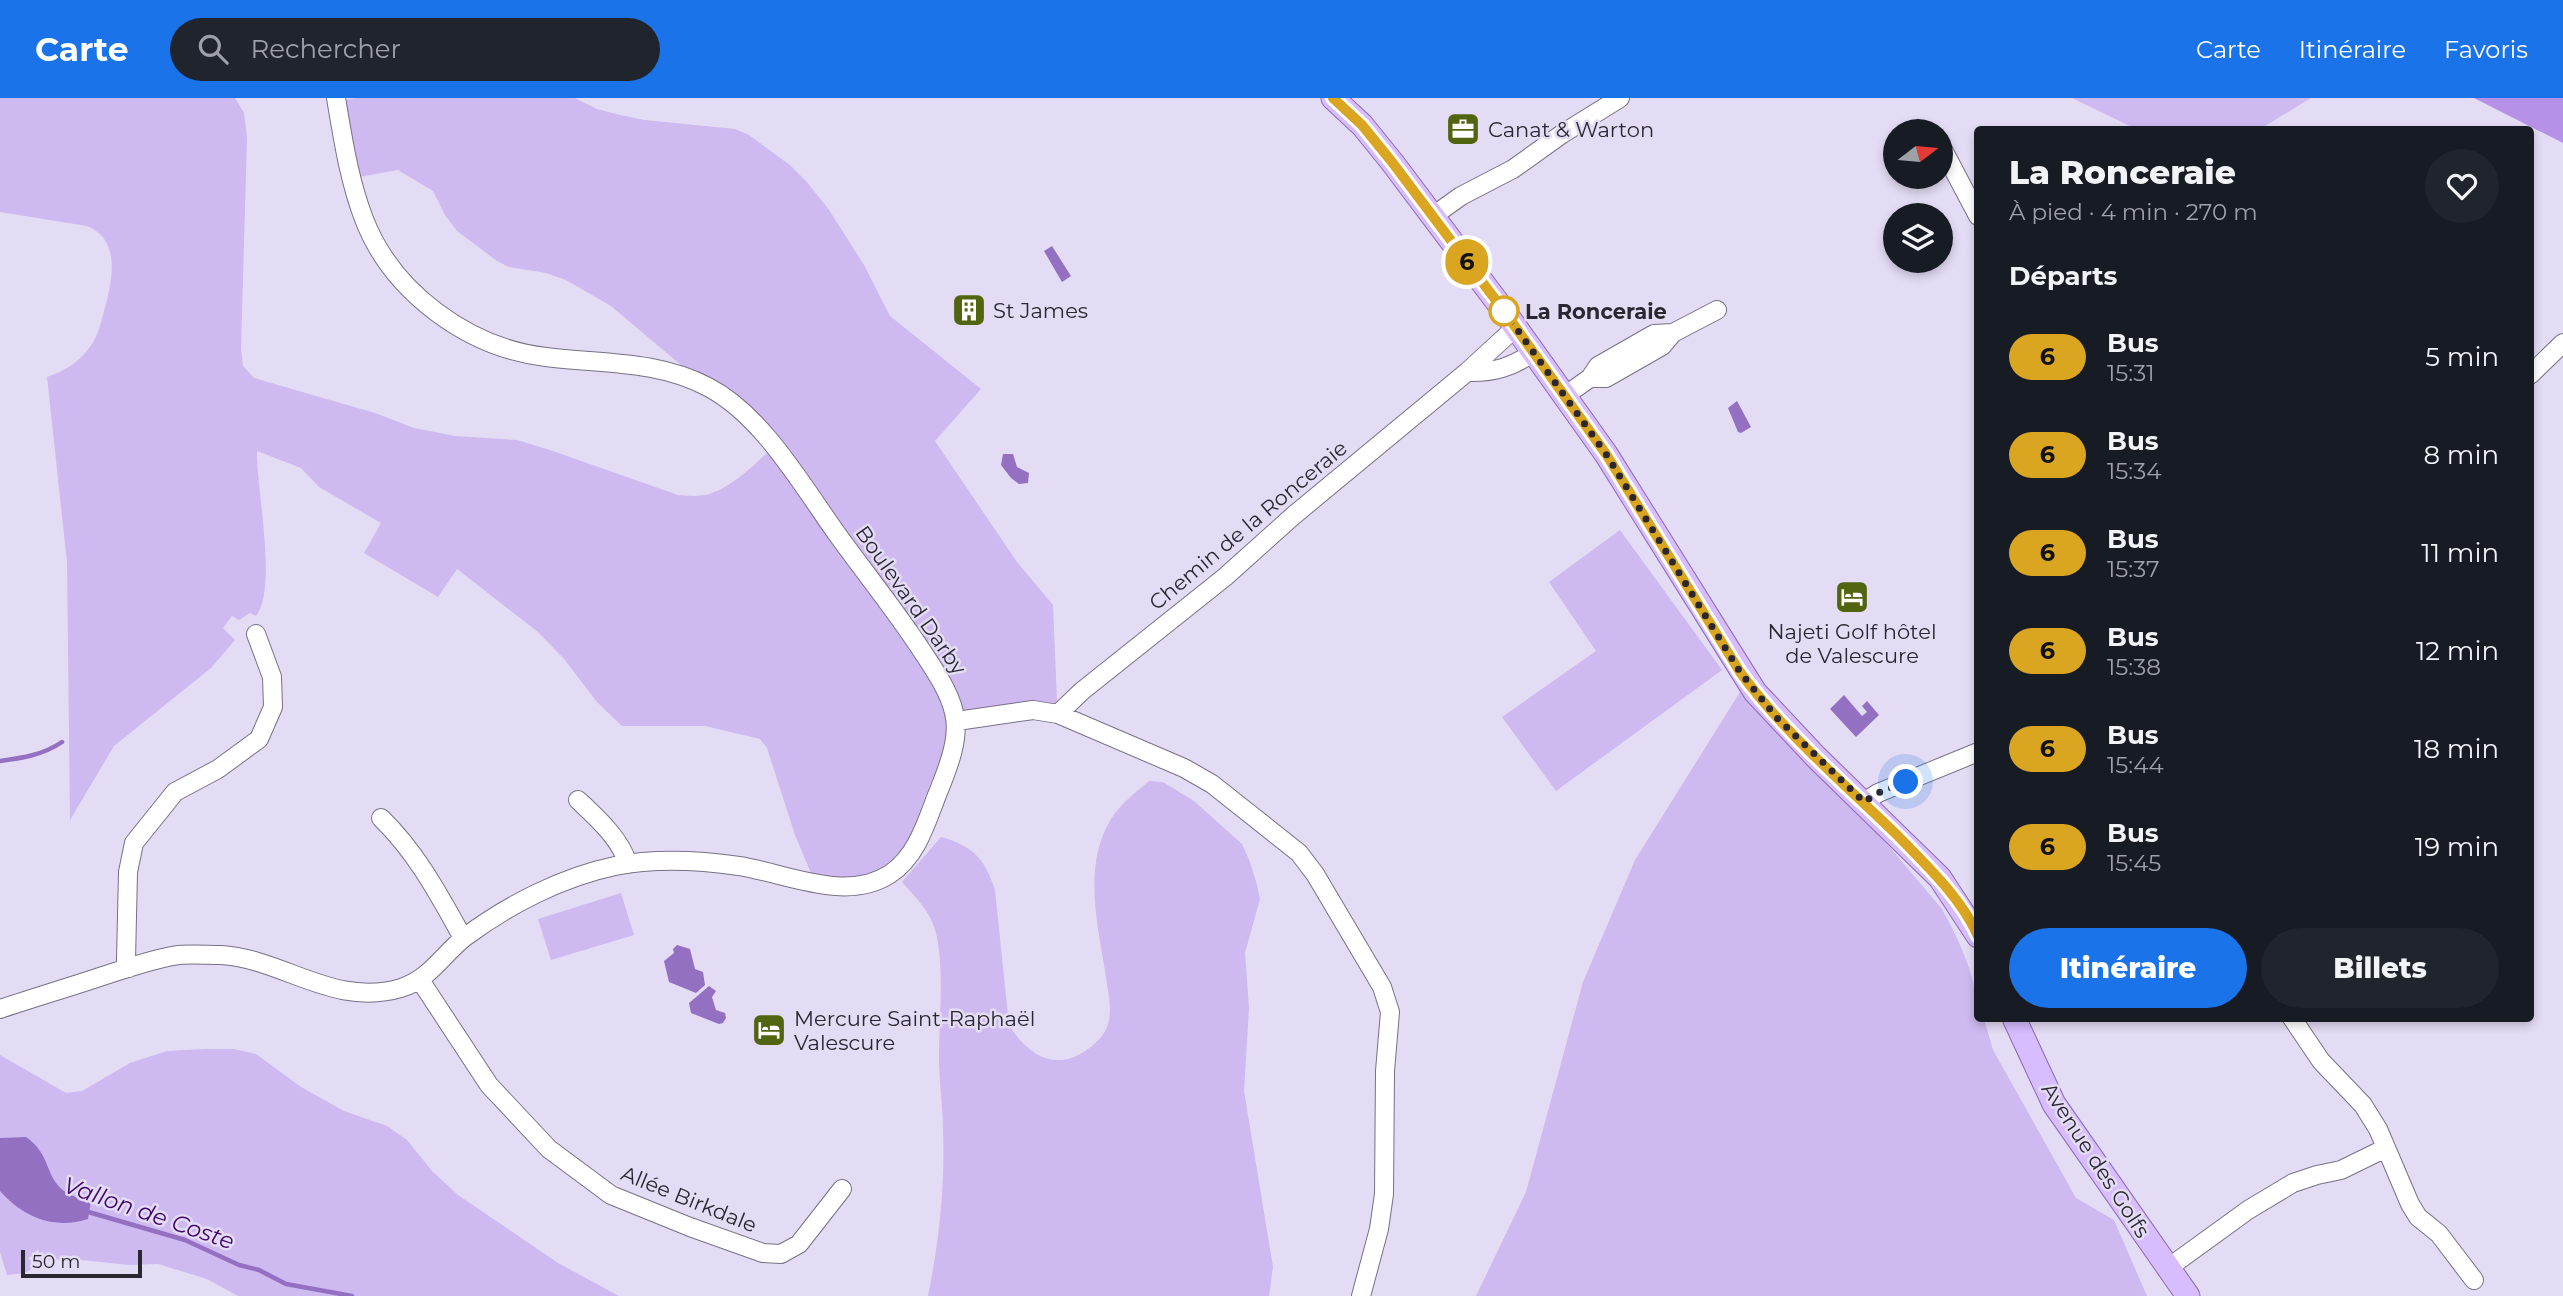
<!DOCTYPE html>
<html lang="fr">
<head>
<meta charset="utf-8">
<style>
  :root { --surface:#171b24; --page:#20242c; --text:#f1f3f6; --muted:#9ea1a6; --accent:#1a73e8 }
  body { margin:0; font-family:Montserrat,sans-serif; background:var(--page); color:var(--text); height:100vh; display:flex; flex-direction:column; font-size:26px; white-space:nowrap }
  * { box-sizing:border-box; margin:0 }
  p { font-size:23px; color:var(--muted) }
  .icon { flex:none; width:38px; height:38px; fill:none; stroke:currentColor; stroke-width:2; stroke-linecap:round; stroke-linejoin:round }
  .map { position:relative; flex:1; overflow:hidden }
  .details { position:absolute; left:1974px; top:28px; width:560px; height:896px; display:flex; flex-direction:column; background:var(--surface); border-radius:7px; box-shadow:0 4px 10px #0003 }
  .details>* { flex:none }
  .badge { padding:0 14px; border-radius:23px; font-size:24px; line-height:46px }
  .needle { width:46px; rotate:74deg }
  .controls { position:absolute; left:1883px; top:21px; display:grid; gap:14px }
  .controls a { display:grid; place-items:center; width:70px; height:70px; border-radius:50%; background:var(--surface); box-shadow:0 4px 10px #0003; font-size:35px }
  .scale { position:absolute; left:21px; bottom:18px; width:121px; box-sizing:border-box; padding-left:7px; border:4px solid #2a2730; border-top:0; font-size:19px; line-height:24px; white-space:nowrap; color:#2a2730; -webkit-text-stroke:5px #e4dcf4; paint-order:stroke }
  .you { position:absolute; width:35px; height:35px; margin:-18px; border:5px solid #fff; border-radius:50%; background:#1a73e8; box-shadow:0 0 0 10px #1a73e833 }
  .map>.badge { position:absolute; translate:-50% -50%; box-shadow:0 0 0 4px #fff }
  h2 { padding:0 35px; font-size:26px; line-height:63px }
  .round { display:grid; place-items:center; flex:none; width:74px; height:74px; border-radius:37px; background:var(--page) }
  .summary { display:flex; align-items:center; justify-content:space-between; height:119px; padding:0 35px }
  h1 { font-size:33px; font-weight:800; line-height:52px }
  .primary-button { display:flex; gap:14px; margin-top:auto; padding:14px 35px }
  .primary-button a { flex:1; height:80px; border-radius:42px; background:var(--accent); color:#fff; font-size:28px; font-weight:800; line-height:80px; text-align:center }
  .primary-button a+a { background:var(--page); color:var(--text) }
  ul { padding:0; list-style:none }
  li { display:flex; align-items:center; gap:21px; height:98px; padding:0 35px }
  li div { flex:1 }
  li b { display:block; font-size:26px }
  li em { font-style:normal }
  li .badge { min-width:77px; font-weight:700; text-align:center }
  header { display:flex; align-items:center; gap:42px; box-sizing:border-box; height:98px; padding:0 35px; background:var(--accent); color:#fff }
  header strong { font-size:33px }
  nav { display:flex; gap:38px; margin-inline-start:auto; font-size:24px }
  .search { width:490px; height:63px; background:var(--page); display:flex; align-items:center; gap:18px; box-sizing:border-box; padding:0 24px; border-radius:38px; color:var(--muted); font-size:26px }
  .map>svg:first-child { display:block }
  .green { fill:#ceb9f0 }
  .forest { fill:#b592e7 }
  .water { fill:#9370c2 }
  .lines { fill:none; stroke-linecap:round; stroke-linejoin:round }
  .stream { stroke:#9370c2; stroke-width:4.5 }
  .minor-casing { stroke:#787085; stroke-width:20 }
  .major-casing { stroke:#8a6bb5; stroke-width:25 }
  .minor { stroke:#fff; stroke-width:18 }
  .major { stroke:#d7bcfe; stroke-width:23 }
  .line-casing { stroke:#fff; stroke-width:16 }
  .line { stroke:#daa520; stroke-width:10 }
  .walk { stroke:#2a2730; stroke-width:7; stroke-dasharray:0 12.6 }
  .stop-dot { fill:#fff; stroke:#daa520; stroke-width:3.5 }
  .labels { text-anchor:middle; dominant-baseline:central; stroke-width:5; stroke-linejoin:round; paint-order:stroke }
  .poi-label { font-size:21px; fill:#2a2730; stroke:#e4dcf4; text-anchor:start }
  .stop-label { font-size:21px; font-weight:bold; fill:#2a2730; stroke:#e4dcf4; text-anchor:start }
  .street-label { font-size:21px; fill:#2a2730; stroke:#e4dcf4 }
  .water-label { font-size:23px; font-style:italic; fill:#41066f; stroke:#e4dcf4 }
</style>
</head>
<body>
<header>
<strong>Carte</strong>
<div class="search"><svg class="icon" aria-label="search" viewBox="0 0 24 24"><circle cx="10" cy="10" r="6"/><path d="M15 15l6 6"/></svg>Rechercher</div>
<nav><a>Carte</a><a>Itinéraire</a><a>Favoris</a></nav>
</header>
<div class="map">
<svg width="2563" height="1198" viewBox="0 0 2563 1198">
  <rect width="100%" height="100%" fill="#e4dcf4"/>
  <path class="green" d="M0,0H235L244,15L247,39L241,251L243,268L254,280L375,315L414,330L455,338L517,342L550,352L678,397C689,398 701,399 712,395C735,388 762,359 780,343L755,314L728,290L688,273L611,208L566,182L546,175L509,169L497,163L457,133L445,117L433,93L398,72L359,79L344,2L356,0H575L597,11L620,17L645,22L735,31L749,37L791,68L807,84L829,112L864,167L890,218L981,291L935,343L1017,464L1053,507L1057,603L1049,609L981,610L947,633C944,661 937,669 927,694C915,724 904,769 867,780C853,783 828,780 813,780L795,737L767,650L760,641L705,628H622L597,604L564,561L538,534L457,471L438,499L364,455L381,425L319,389L301,370L257,353C256,390 278,490 256,518L250,515L239,522L232,518L223,530L235,542L211,570L114,648L70,722L67,464L47,279C65,273 79,264 90,249C98,238 101,225 104,213C112,184 122,142 87,128L0,114Z
    M2072,0H2311L2260,31L2138,32Z
    M1620,432L1722,572L1556,693L1502,619L1596,553L1549,484Z
    M1750,584L1942,811C1961,846 1977,880 1978,920L1984,921L1993,952L2076,1100L2114,1122L2147,1198H1476L1526,1094L1583,884L1635,762L1740,594Z
    M1149,683L1163,684L1194,703L1242,746L1250,764L1257,787L1260,801L1245,855L1249,910L1244,993L1273,1169L1269,1198H928C939,1144 945,1089 943,1034C943,1009 939,984 939,959C939,923 945,865 935,832C930,813 915,799 902,784L941,739C973,748 985,761 995,792L1009,927C1028,957 1055,975 1088,951C1096,945 1105,937 1108,926C1113,909 1107,891 1105,873C1097,823 1083,767 1111,721C1120,706 1135,695 1149,683Z
    M621,795L634,837L551,862L538,821Z
    M205,951H234L256,956L301,989L344,1013L387,1028L407,1042L432,1073L458,1097L558,1165L619,1198H238L207,1181L158,1166L129,1167L72,1161L45,1162L25,1175L7,1177L0,1154V957L66,995L82,993L130,965L167,953Z"/>
  <path class="forest" d="M2474,0H2563V45Z"/>
  <path class="water" d="M1052,148L1071,178L1062,184L1044,153Z
    M1737,303L1751,329L1741,335L1738,334L1728,310Z
    M1003,356H1013L1017,369L1029,375L1028,385L1019,386L1011,380L1001,367Z
    M1844,597L1862,618L1867,614L1862,608L1867,603L1879,617L1856,639L1830,611Z
    M677,847L690,851L695,871L703,874L705,887L696,895L669,884L664,863L674,855L673,851Z
    M709,888L716,893L712,899L716,912L725,915L726,920L723,925L719,926L691,915L689,905Z
    M26,1039C51,1056 45,1079 64,1093C72,1099 82,1101 91,1103L88,1121C54,1132 23,1119 0,1093V1040Z"/>
  <g class="lines">
    <path class="stream" d="M0,663C22,660 43,657 62,644
      M85,1113L185,1142L239,1167L259,1172L286,1186L352,1198"/>
    <g class="minor-casing">
      <path id="minor" d="M1941,48L1978,118
        M1433,118L1461,98L1513,71L1562,36L1620,0
        M1467,274C1494,275 1512,269 1534,254
        M2530,277L2563,245
        M1590,280H1606L1662,248L1673,235
        M1566,297L1590,280L1598,268L1654,236L1673,235L1717,212
        M1058,616L1082,593L1225,479L1293,418L1467,274L1516,229
        M957,623L1033,612L1058,616L1184,670L1212,686L1299,755L1315,776L1382,889L1390,914L1385,973L1384,1096L1379,1131L1361,1198
        M578,702C597,720 620,740 628,766
        M1864,704L1878,695L1978,654
        M381,720C417,755 439,797 463,840
        M129,870L126,862L128,774L134,745L175,694L218,671L259,641L273,609L272,579L256,536
        M420,882L489,987L549,1051L611,1097L690,1129L763,1155L781,1156L799,1146L842,1091
        M0,911C36,899 73,888 109,876C131,869 156,860 179,857C192,856 207,857 221,857C284,861 334,910 401,890C430,881 443,856 465,839C508,807 562,779 615,768C655,760 698,762 739,768C785,775 846,805 890,776C917,758 926,725 937,697C965,629 963,614 922,553C896,513 865,475 837,436C802,387 762,317 708,289C657,262 601,266 546,259C468,250 392,194 364,121C349,82 343,41 336,0
        M2292,920L2321,963L2363,1007L2378,1031L2410,1106L2418,1119L2439,1136L2474,1182
        M2168,1170L2248,1112L2293,1085L2317,1077L2341,1072L2386,1050"/>
    </g>
    <g class="major-casing">
      <path id="major" d="M1333,0L1362,27L1392,64L1504,213L1606,356L1755,594L1816,659L1940,780L1978,838
        M2014,920L2054,1006L2188,1198"/>
    </g>
    <use href="#minor" class="minor"/>
    <use href="#major" class="major"/>
  </g>
  <g class="lines">
    <g class="line-casing">
      <path id="line" d="M1333,0L1362,27L1392,64L1504,213L1606,356L1740,574C1785,636 1846,687 1901,741C1929,770 1961,800 1978,838"/>
    </g>
    <use href="#line" class="line"/>
    <path class="walk" d="M1504,213L1606,356L1740,574L1777,620L1864,704L1878,695L1906,684"/>
  </g>
  <defs>
    <g id="office-square" transform="scale(1.75)"><rect x="-9" y="-9" width="18" height="18" rx="4" fill="#51640f" stroke="#e4dcf4"/><path d="M-6-3h4V-5.5h4V-3h4V5H-6ZM-1-4.5V-3h2v-1.5ZM-6 0V1H6V0Z" fill="#fff"/></g>
    <g id="building-square" transform="scale(1.75)"><rect x="-9" y="-9" width="18" height="18" rx="4" fill="#51640f" stroke="#e4dcf4"/><path d="M-4-6H4V6H1V3H-1V6H-4ZM-2.5-4.3h1.7v1.8h-1.7ZM.8-4.3h1.7v1.8H.8ZM-2.5-1h1.7V.8h-1.7ZM.8-1h1.7V.8H.8Z" fill="#fff"/></g>
    <g id="hotel-square" transform="scale(1.75)"><rect x="-9" y="-9" width="18" height="18" rx="4" fill="#51640f" stroke="#e4dcf4"/><path d="M-6-4.5h1.5V1H6V5H4.5V3h-9V5H-6ZM-4 0a1.8 1.8 0 1 1 3.6 0ZM.5 0V-2.5h3Q6-2.5 6 0Z" fill="#fff"/></g>
  </defs>
  <g fill-rule="evenodd">
    <use href="#office-square" x="1463" y="31"/>
    <use href="#building-square" x="969" y="212"/>
    <use href="#hotel-square" x="1852" y="499"/>
    <use href="#hotel-square" x="769" y="932"/>
  </g>
  <circle class="stop-dot" cx="1504" cy="213" r="14"/>
  <g class="labels">
    <g class="poi-label">
      <text x="1488" y="31">Canat &amp; Warton</text>
      <text x="993" y="212">St James</text>
      <text x="1852" y="533" text-anchor="middle">Najeti Golf hôtel<tspan x="1852" dy="24">de Valescure</tspan></text>
      <text x="794" y="920">Mercure Saint-Raphaël<tspan x="794" dy="24">Valescure</tspan></text>
    </g>
    <g class="stop-label">
      <text x="1525" y="213">La Ronceraie</text>
    </g>
    <g class="street-label">
      <text transform="translate(1248 427) rotate(-40)">Chemin de la Ronceraie</text>
      <text transform="translate(911 502) rotate(55)">Boulevard Darby</text>
      <text transform="translate(2096 1062) rotate(57)">Avenue des Golfs</text>
      <text transform="translate(689 1101) rotate(22)">Allée Birkdale</text>
    </g>
    <g class="water-label">
      <text transform="translate(149 1115) rotate(19)">Vallon de Coste</text>
    </g>
  </g>
</svg>
<div class="controls">
<a><svg class="needle" viewBox="-14 -14 28 28"><path d="M0-13l5 13h-10z" fill="#e53935"/><path d="M0 13l5-13h-10z" fill="#9ea1a6"/></svg></a>
<a><svg class="icon" aria-label="layers" viewBox="0 0 24 24"><path d="M12 4l9 5-9 5-9-5zM3 14l9 5 9-5"/></svg></a>
</div>
<div class="scale">50 m</div>
<div class="you" style="left:1906px;top:684px"></div>
<b class="badge" style="left:1467px;top:164px;background:#daa520;color:#111">6</b>
<section class="details">
<div class="summary"><div><h1>La Ronceraie</h1><p>À pied · 4 min · 270 m</p></div><a class="round"><svg class="icon" aria-label="heart" viewBox="0 0 24 24"><path d="M12 20l-8-8c-3-5 5-10 8-4 3-6 11-1 8 4z"/></svg></a></div>
<h2>Départs</h2>
<ul>
<li><span class="badge" style="background:#daa520;color:#111">6</span><div><b>Bus</b><p>15:31</p></div><em>5 min</em></li>
<li><span class="badge" style="background:#daa520;color:#111">6</span><div><b>Bus</b><p>15:34</p></div><em>8 min</em></li>
<li><span class="badge" style="background:#daa520;color:#111">6</span><div><b>Bus</b><p>15:37</p></div><em>11 min</em></li>
<li><span class="badge" style="background:#daa520;color:#111">6</span><div><b>Bus</b><p>15:38</p></div><em>12 min</em></li>
<li><span class="badge" style="background:#daa520;color:#111">6</span><div><b>Bus</b><p>15:44</p></div><em>18 min</em></li>
<li><span class="badge" style="background:#daa520;color:#111">6</span><div><b>Bus</b><p>15:45</p></div><em>19 min</em></li>
</ul>
<div class="primary-button"><a>Itinéraire</a><a>Billets</a></div>
</section>
</div>
</body>
</html>
